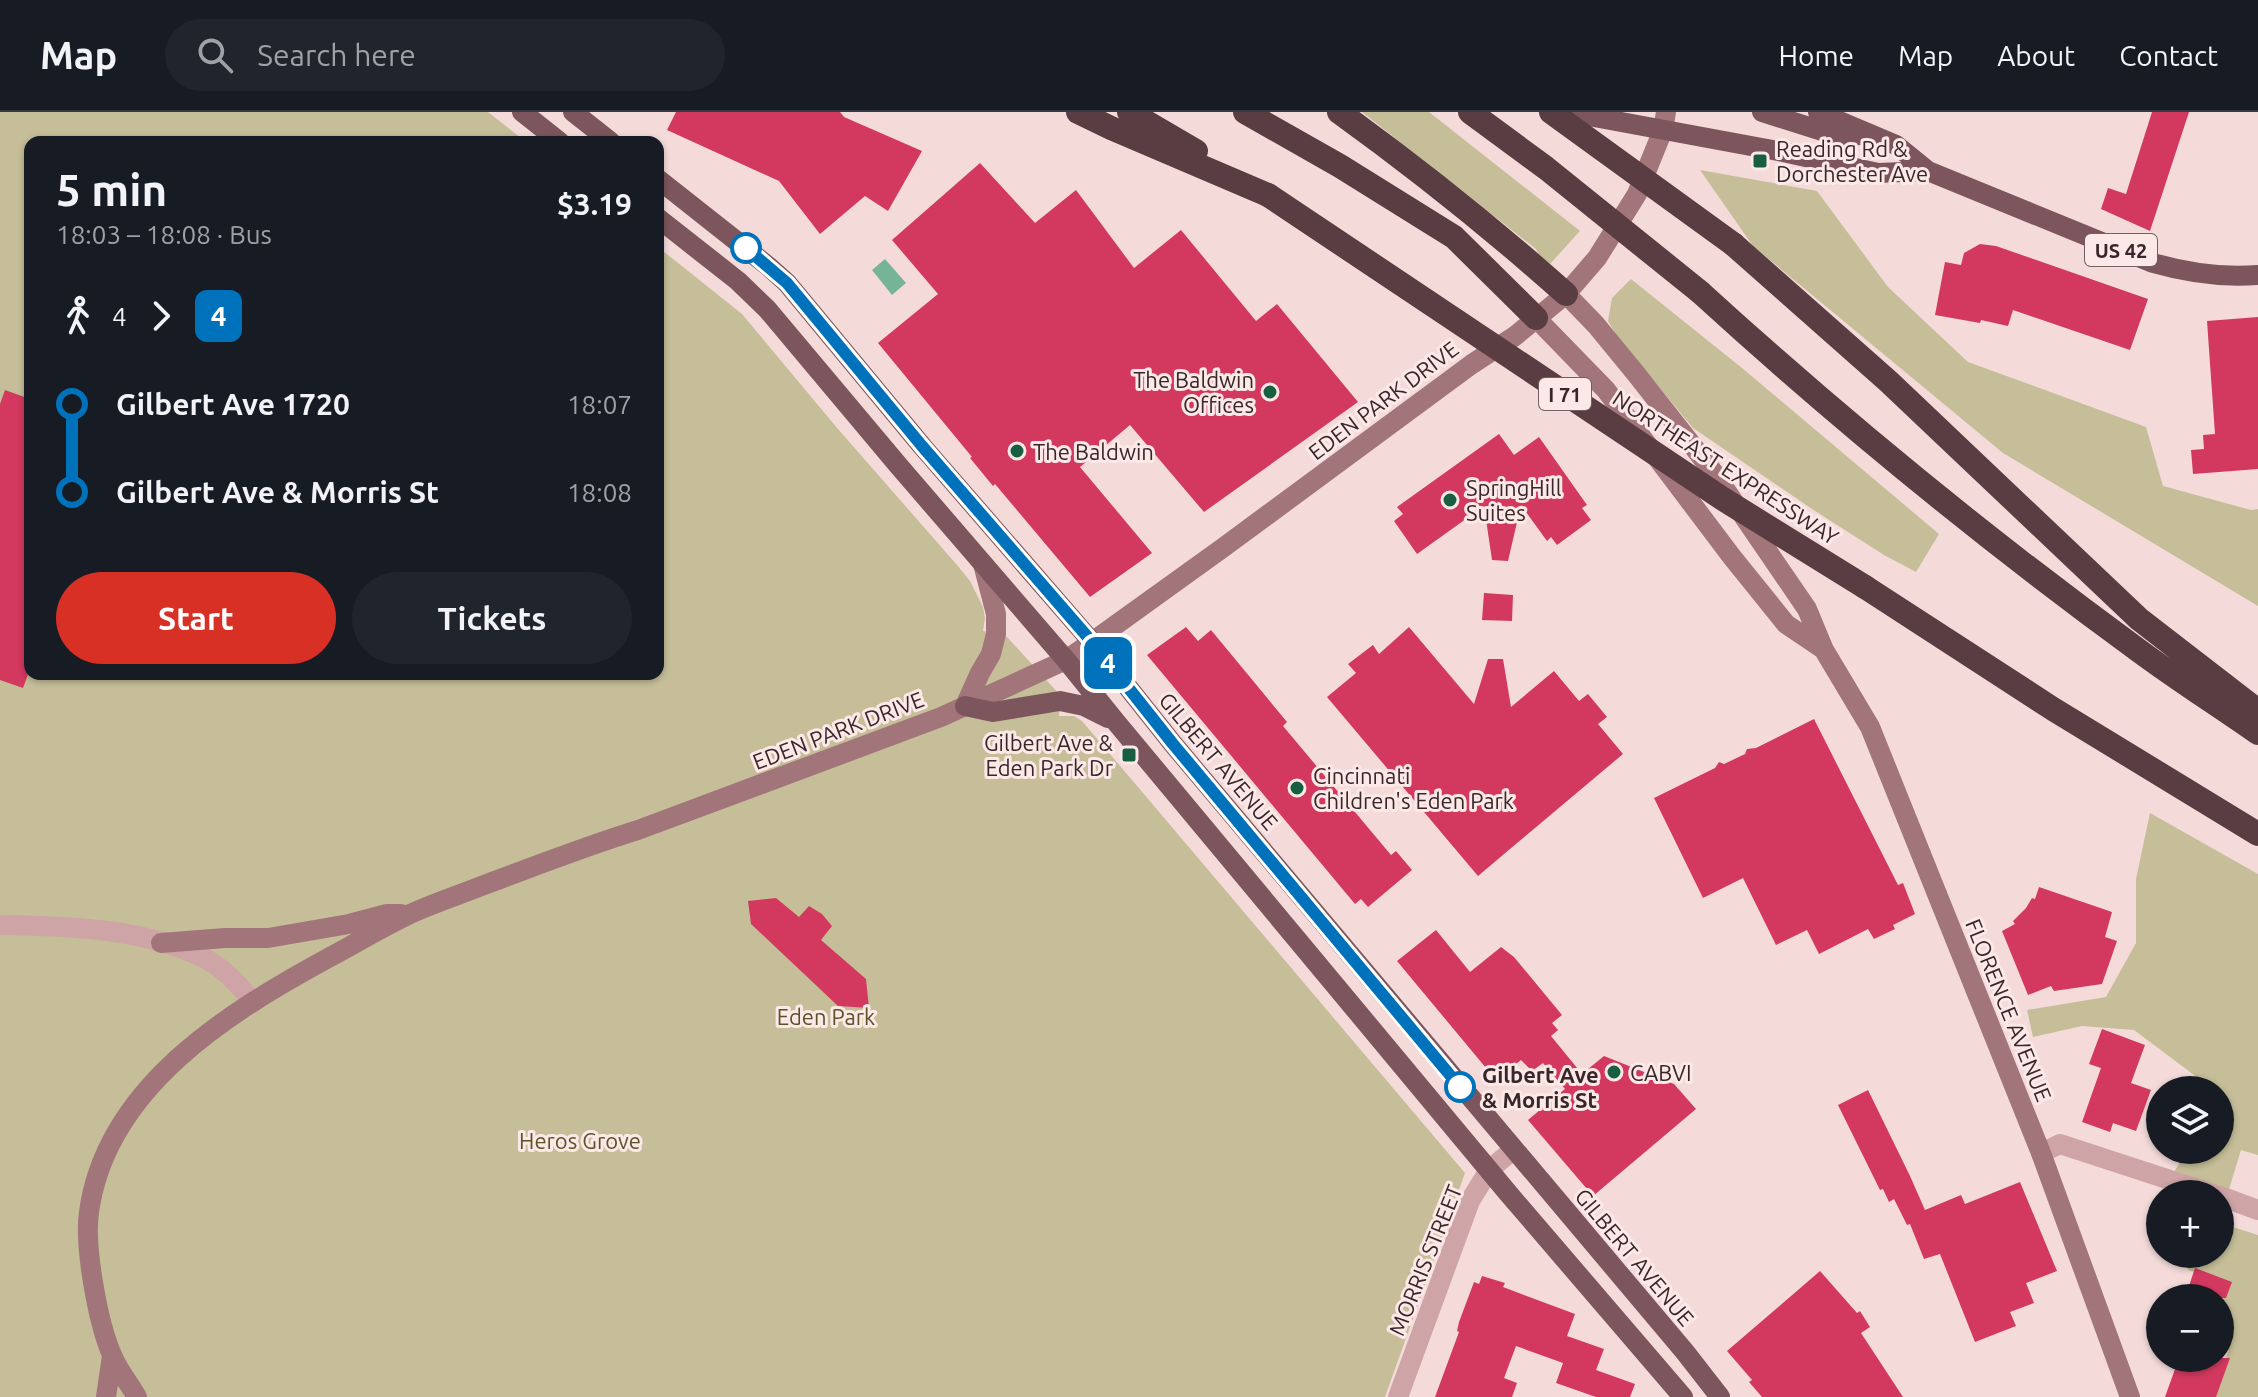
<!DOCTYPE html>
<html lang="en">
<head>
<meta charset="utf-8">
<style>
  :root { --surface:#171b24; --page:#20242c; --text:#f1f3f6; --muted:#9ea1a6; --line:#363941; --accent:#d93025 }
  body { margin:0; font-family:Ubuntu,sans-serif; background:var(--page); color:var(--text); height:100vh; display:flex; flex-direction:column; font-size:30px; white-space:nowrap }
  * { box-sizing:border-box; margin:0 }
  p { font-size:26px; color:var(--muted) }
  .icon { flex:none; width:44px; height:44px; fill:none; stroke:currentColor; stroke-width:2; stroke-linecap:round; stroke-linejoin:round }
  .map { position:relative; flex:1; overflow:hidden }
  .panel { position:absolute; left:24px; top:24px; width:640px; height:544px; display:flex; flex-direction:column; background:var(--surface); border-radius:16px; box-shadow:0 2px 6px #0004 }
  .panel>* { flex:none }
  .badge { padding:0 16px; border-radius:12px; font-size:28px; line-height:52px }
  .controls { position:absolute; left:2146px; top:964px; display:grid; gap:16px }
  .controls a { display:grid; place-items:center; width:88px; height:88px; border-radius:50%; background:var(--surface); box-shadow:0 2px 6px #0004; font-size:40px }
  .map>.badge { position:absolute; translate:-50% -50%; box-shadow:0 0 0 4px #fff }
  .legs { display:flex; align-items:center; gap:12px; height:88px; padding:0 32px; font-size:26px }
  .legs p { margin-inline-start:auto }
  .head { display:flex; align-items:center; justify-content:space-between; height:136px; padding:0 32px }
  h1 { font-size:44px; font-weight:700; line-height:60px }
  .cta { display:flex; gap:16px; margin-top:auto; padding:16px 32px }
  .cta a { flex:1; height:92px; border-radius:48px; background:var(--accent); color:#fff; font-size:32px; font-weight:700; line-height:92px; text-align:center }
  .cta a+a { background:var(--page); color:var(--text) }
  ul { padding:0 32px; list-style:none }
  li { display:flex; align-items:center; gap:28px; height:88px; font-size:30px }
  li i { display:grid; place-items:center; width:12px; height:100%; margin:0 10px; background:currentColor }
  li i::after { content:''; width:20px; height:20px; margin:-10px; border:6px solid; border-radius:50%; background:var(--surface) }
  li p { margin-inline-start:auto }
  li:first-child i { background:linear-gradient(#0000 50%,currentColor 0) }
  li:last-child i { background:linear-gradient(currentColor 50%,#0000 0) }
  header { display:flex; align-items:center; gap:48px; box-sizing:border-box; height:112px; padding:0 40px; background:var(--surface); border-bottom:2px solid var(--line) }
  header strong { font-size:38px }
  nav { display:flex; gap:44px; margin-inline-start:auto; font-size:28px }
  .search { width:560px; height:72px; background:var(--page); display:flex; align-items:center; gap:20px; box-sizing:border-box; padding:0 28px; border-radius:44px; color:var(--muted); font-size:30px }
  .map>svg:first-child { display:block }
  .green { fill:#c5be98 }
  .water { fill:#76b498 }
  .building { fill:#d3395f }
  .lines { fill:none; stroke-linecap:round; stroke-linejoin:round }
  .street { stroke:#cea4a6; stroke-width:20 }
  .secondary { stroke:#a2757b; stroke-width:20 }
  .primary { stroke:#7c565c; stroke-width:20 }
  .highway { stroke:#5a3d42; stroke-width:24 }
  .highway-bridge { stroke:#5a3d42; stroke-width:24 }
  .line-1-casing { stroke:#fff; stroke-width:18 }
  .line-1 { stroke:#0072bc; stroke-width:12 }
  .poi-dot { fill:#185e41; stroke:#fbe8e7; stroke-width:3 }
  .stop-1-dot { fill:#fff; stroke:#0072bc; stroke-width:4 }
  .labels { text-anchor:middle; dominant-baseline:central; stroke-width:6; stroke-linejoin:round; paint-order:stroke }
  .shield { fill:#fbe8e7; stroke:#726163; stroke-width:2 }
  .shield-label { font-size:20px; font-weight:bold; fill:#38272a }
  .poi-label { font-size:22px; fill:#38272a; stroke:#fbe8e7; text-anchor:start }
  .street-label { font-size:22px; fill:#38272a; stroke:#fbe8e7 }
  .park-label { font-size:22px; fill:#595328; stroke:#fbe8e7 }
  .stop-label { font-size:22px; font-weight:bold; fill:#38272a; stroke:#fbe8e7; text-anchor:start }
</style>
</head>
<body>
<header>
<strong>Map</strong>
<div class="search"><svg class="icon" aria-label="search" viewBox="0 0 24 24"><circle cx="10" cy="10" r="6"/><path d="M15 15l6 6"/></svg>Search here</div>
<nav><a>Home</a><a>Map</a><a>About</a><a>Contact</a></nav>
</header>
<div class="map">
<svg width="2258" height="1285" viewBox="0 0 2258 1285">
  <rect width="100%" height="100%" fill="#f4dbda"/>
  <path class="green" d="M0,0H488L526,30H30V562H658V135L742,202L838,317L957,453L970,469L983,495L985,506L983,519L1003,522L1008,526L1060,583L1059,604H1074L1082,609L1465,1061L1385,1285H0Z
    M1362,0H1429L1580,119L1550,152L1539,144L1536,137Z
    M1700,58L1817,79L1888,175L1968,250L2146,315L2163,374L2251,398L2258,397V494L2003,341L1753,134Z
    M1631,167L1742,256L1939,422L1916,460L1884,443L1812,397L1693,316L1617,224L1608,209L1612,186Z
    M2150,701L2258,762V1043L2241,1038L2226,1087L2170,1067L2187,1038H2220V978H2200L2194,963L2134,918L2082,914L2033,925L2027,898L2106,885L2136,831V767Z
    M2220,1111L2258,1123V1285H2214L2231,1230L2220,1226V1196L2227,1170L2188,1158L2183,1142H2220Z"/>
  <path class="water" d="M885,147L906,171L892,183L872,158Z"/>
  <path class="building" d="M676,0H840L844,5L922,39L888,99L865,84L820,122L779,69L667,18Z
    M2152,0H2189L2150,119L2101,97L2108,76L2126,82Z
    M980,51L1035,111L1076,78L1134,156L1181,118L1256,209L1277,192L1358,290L1204,400L1130,313L1080,355L1152,441L1090,485L995,372L993,374L970,346L972,345L878,231L938,182L892,128Z
    M1980,132L1996,134L2148,187L2130,238L2013,198L2008,214L1981,208L1980,211L1935,203L1945,150L1961,153L1964,141Z
    M2258,205V357L2193,362L2191,338L2204,337L2203,323L2215,322L2207,209Z
    M5,278L30,287V557L23,576L0,568V292Z
    M1499,322L1514,343L1539,325L1587,393L1582,396L1591,408L1557,433L1551,425L1547,429L1521,393L1508,449L1492,448L1484,394L1417,442L1394,409L1403,402L1397,395Z
    M1484,481L1513,483L1512,509L1482,508Z
    M1186,515L1198,529L1211,518L1287,610L1283,614L1391,743L1396,739L1412,758L1368,795L1361,787L1355,792L1147,543Z
    M1409,515L1474,592L1488,547H1503L1511,595L1554,559L1579,589L1588,582L1607,605L1598,612L1623,642L1478,764L1327,585L1356,561L1348,552L1373,533L1379,542Z
    M1814,607L1898,773L1903,771L1915,802L1893,813L1895,817L1874,827L1868,817L1819,842L1807,818L1776,833L1743,766L1703,786L1654,686L1715,656L1719,650L1724,652L1745,642L1747,637L1756,636Z
    M2039,775L2112,800L2105,825L2117,829L2102,872L2054,879L2051,874L2028,883L2002,819L2015,812L2013,809L2026,796L2032,786L2035,787Z
    M776,786L799,805L809,794L822,802L832,814L821,828L866,867L869,896L838,894L751,812L748,789Z
    M1436,818L1470,860L1501,835L1514,845L1562,903L1552,911L1558,918L1551,924L1582,962L1604,944L1674,972L1696,997L1593,1084L1528,1008L1565,977L1543,951L1532,959L1521,948L1496,968L1397,849Z
    M2102,917L2145,933L2131,971L2151,978L2136,1019L2113,1011L2110,1020L2082,1010L2101,956L2089,952Z
    M1868,978L1910,1064L1925,1098L1961,1083L1965,1092L2020,1070L2057,1159L2026,1171L2034,1191L2010,1200L2016,1214L1975,1230L1940,1142L1924,1147L1910,1112L1907,1113L1894,1087L1889,1090L1883,1077L1880,1078L1838,993Z
    M2195,1156L2232,1170L2226,1186H2185Z
    M1820,1159L1857,1201L1860,1199L1870,1215L1861,1221L1903,1285H1762L1749,1270L1752,1268L1727,1239Z
    M1482,1164L1505,1171L1503,1175L1575,1202L1567,1224L1604,1237L1596,1258L1635,1272L1630,1285H1596L1556,1271L1563,1251L1516,1234L1504,1266L1517,1271L1512,1285H1435L1459,1220L1457,1219L1459,1210L1474,1170L1479,1172Z
    M2179,1246H2230L2216,1285H2165Z"/>
  <g class="lines">
    <path class="street" d="M0,813C66,814 142,816 202,845C223,855 238,872 253,890
      M2041,1041L2060,1032L2213,1082
      M2220,1084L2258,1098
      M1398,1285L1470,1089L1489,1058L1513,1038"/>
    <path class="secondary" d="M1566,182L1596,213L1637,263L1714,361L1807,497L1824,538L1870,615L2041,1041L2130,1285
      M1536,206L1606,278L1732,445L1786,512L1823,537
      M965,594L980,561L991,542L996,522V502L983,452
      M161,831L225,826H268L349,812L387,802H401
      M106,1285L112,1244
      M137,1285C129,1271 118,1258 112,1243C98,1211 84,1135 89,1100C106,975 229,900 330,845C356,831 383,815 410,802C434,791 459,783 484,773C535,754 586,734 638,718L941,605L1066,548L1092,530L1224,435L1472,252L1515,224L1566,182L1597,146L1637,82L1663,18L1666,0"/>
    <path class="primary" d="M522,0L560,30
      M573,0L611,30
      M1567,0L1783,40L1878,61L1928,59
      M1762,0L1841,25L1867,22
      M1818,0L1896,33L1928,59L2153,151C2188,161 2222,166 2258,163
      M658,67L768,154L787,171L922,334L1092,530L1173,632L1685,1240L1720,1285
      M658,106L738,169L767,197L898,353L1066,548L1116,610L1508,1081L1683,1285
      M965,594L993,600L1060,589L1084,594L1108,606"/>
    <path class="highway" d="M1078,0L1111,16L1268,83
      M1129,0L1196,39
      M1245,0L1340,54L1454,125L1536,206
      M1339,0C1418,57 1493,117 1566,182
      M1733,132L1888,269L2139,507L2258,599
      M1700,180C1839,307 1986,427 2138,538C2177,567 2218,593 2258,621
      M1865,475L2053,597L2258,722"/>
    <path class="highway-bridge" d="M1470,0L1546,56L1700,180
      M1551,0L1733,132
      M1268,83L1723,387L1865,475"/>
  </g>
  <g class="lines">
    <g class="line-1-casing">
      <path id="line-1" d="M746,136L787,171L922,334L1092,530L1173,632L1460,975"/>
    </g>
    <use href="#line-1" class="line-1"/>
  </g>
  <g class="poi-dot">
    <rect x="1752" y="41" width="16" height="16" rx="4"/>
    <circle cx="1270" cy="280" r="8"/>
    <circle cx="1017" cy="339" r="8"/>
    <circle cx="1450" cy="388" r="8"/>
    <rect x="1121" y="635" width="16" height="16" rx="4"/>
    <circle cx="1297" cy="676" r="8"/>
    <circle cx="1614" cy="960" r="8"/>
  </g>
  <g class="stop-1-dot">
    <circle cx="746" cy="136" r="14"/>
    <circle cx="1460" cy="975" r="14"/>
  </g>
  <g class="labels">
    <g class="shield">
      <rect x="2085" y="122" width="72" height="32" rx="6"/>
      <rect x="1539" y="266" width="52" height="32" rx="6"/>
    </g>
    <g class="shield-label">
      <text x="2121" y="138">US 42</text>
      <text x="1565" y="282">I 71</text>
    </g>
    <g class="poi-label">
      <text x="1776" y="36">Reading Rd &amp;<tspan x="1776" dy="25">Dorchester Ave</tspan></text>
      <text x="1254" y="267" text-anchor="end">The Baldwin<tspan x="1254" dy="25">Offices</tspan></text>
      <text x="1033" y="339">The Baldwin</text>
      <text x="1466" y="375">SpringHill<tspan x="1466" dy="25">Suites</tspan></text>
      <text x="1113" y="630" text-anchor="end">Gilbert Ave &amp;<tspan x="1113" dy="25">Eden Park Dr</tspan></text>
      <text x="1313" y="663">Cincinnati<tspan x="1313" dy="25">Children's Eden Park</tspan></text>
      <text x="1630" y="960">CABVI</text>
    </g>
    <g class="street-label">
      <text transform="translate(1383 288) rotate(-37)">EDEN PARK DRIVE</text>
      <text transform="translate(1726 355) rotate(33)">NORTHEAST EXPRESSWAY</text>
      <text transform="translate(838 618) rotate(-21)">EDEN PARK DRIVE</text>
      <text transform="translate(1219 649) rotate(50)">GILBERT AVENUE</text>
      <text transform="translate(2009 898) rotate(68)">FLORENCE AVENUE</text>
      <text transform="translate(1635 1145) rotate(50)">GILBERT AVENUE</text>
      <text transform="translate(1425 1148) rotate(-68)">MORRIS STREET</text>
    </g>
    <g class="park-label">
      <text x="826" y="904">Eden Park</text>
      <text x="580" y="1028">Heros Grove</text>
    </g>
    <g class="stop-label">
      <text x="1482" y="962">Gilbert Ave<tspan x="1482" dy="25">&amp; Morris St</tspan></text>
    </g>
  </g>
</svg>
<div class="controls">
<a><svg class="icon" aria-label="layers" viewBox="0 0 24 24"><path d="M12 4l9 5-9 5-9-5zM3 14l9 5 9-5"/></svg></a>
<a>+</a>
<a>−</a>
</div>
<b class="badge" style="left:1108px;top:551px;background:#0072bc;color:#fff">4</b>
<section class="panel">
<div class="head"><div><h1>5 min</h1><p>18:03 – 18:08 · Bus</p></div><b>$3.19</b></div>
<div class="legs"><svg class="icon" aria-label="walk" viewBox="0 0 24 24"><circle cx="13" cy="4" r="2"/><path d="M13 8l-2 6 4 7M11 14l-3 7M7 12l3-4h3l4 4"/></svg>4<svg class="icon" aria-label="forward" viewBox="0 0 24 24"><path d="M9 5l7 7-7 7"/></svg><b class="badge" style="background:#0072bc;color:#fff">4</b></div>
<ul>
<li><i style="color:#0072bc"></i><b>Gilbert Ave 1720</b><p>18:07</p></li>
<li><i style="color:#0072bc"></i><b>Gilbert Ave &amp; Morris St</b><p>18:08</p></li>
</ul>
<div class="cta"><a>Start</a><a>Tickets</a></div>
</section>
</div>
</body>
</html>
